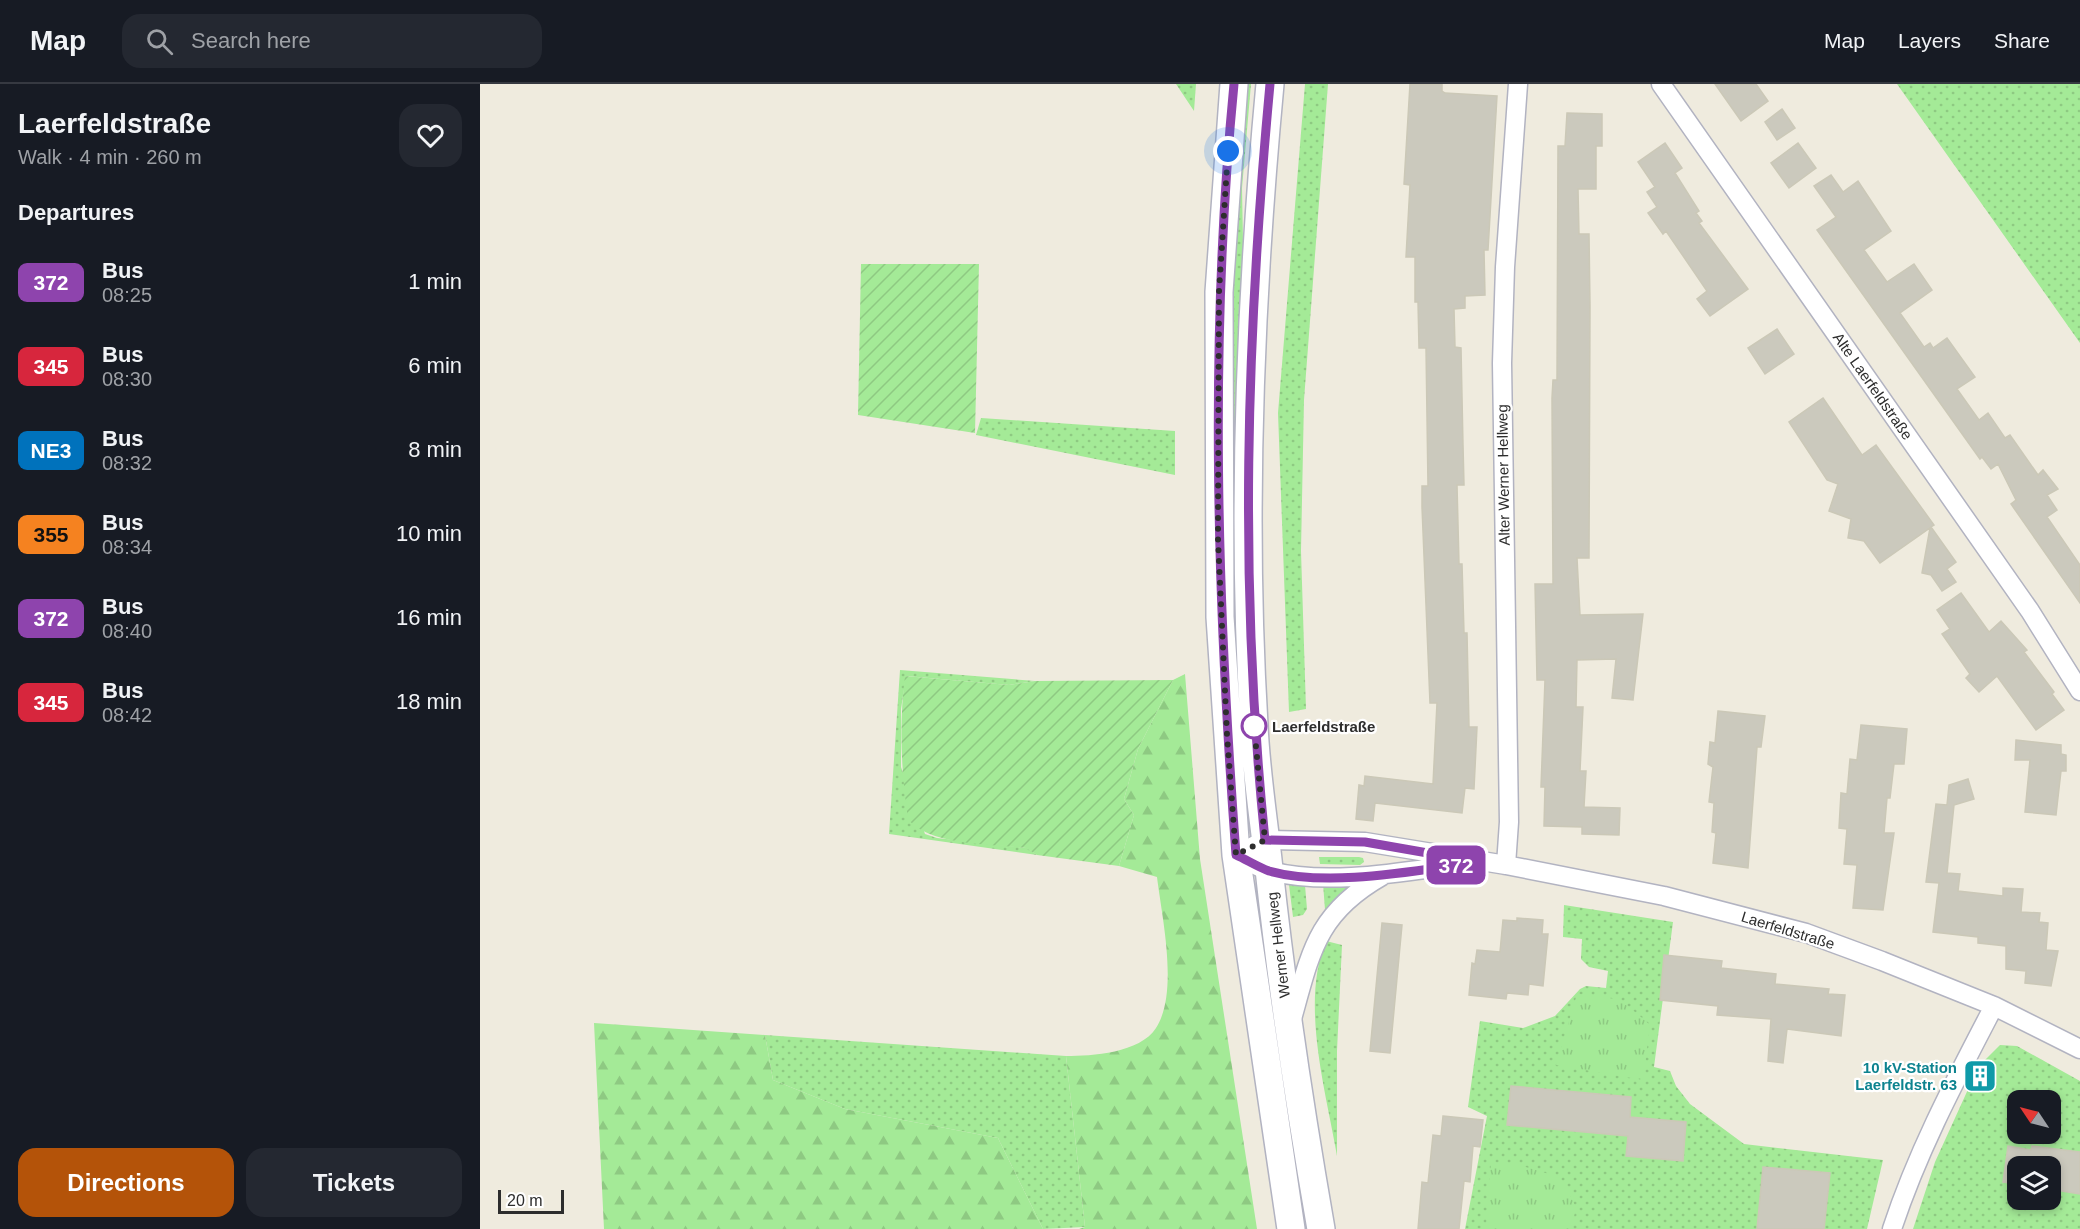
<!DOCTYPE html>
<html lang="en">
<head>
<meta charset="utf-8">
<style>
  :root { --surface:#171b24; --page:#242831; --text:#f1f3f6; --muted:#9ea1a6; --line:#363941; --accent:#b45309 }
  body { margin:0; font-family:Helvetica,sans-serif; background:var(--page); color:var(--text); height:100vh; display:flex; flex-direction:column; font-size:22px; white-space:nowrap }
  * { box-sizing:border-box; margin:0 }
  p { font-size:20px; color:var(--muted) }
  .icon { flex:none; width:33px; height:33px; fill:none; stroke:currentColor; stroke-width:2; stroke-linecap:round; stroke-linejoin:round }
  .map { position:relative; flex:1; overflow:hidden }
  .side { display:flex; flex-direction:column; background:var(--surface); width:480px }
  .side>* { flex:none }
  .badge { padding:0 12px; border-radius:9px; font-size:21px; line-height:39px }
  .needle { width:39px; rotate:305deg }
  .fabs { position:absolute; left:1527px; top:1006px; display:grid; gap:12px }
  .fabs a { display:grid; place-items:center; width:54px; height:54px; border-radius:12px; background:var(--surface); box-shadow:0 3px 9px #0003; font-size:30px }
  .scale { position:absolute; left:18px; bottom:15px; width:66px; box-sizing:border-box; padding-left:6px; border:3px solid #2d2d2d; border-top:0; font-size:16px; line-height:21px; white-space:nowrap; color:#2d2d2d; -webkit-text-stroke:4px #fff; paint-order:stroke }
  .you { position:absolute; width:30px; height:30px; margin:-15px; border:4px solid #fff; border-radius:50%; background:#1a73e8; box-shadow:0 0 0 9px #1a73e833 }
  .map>.badge { position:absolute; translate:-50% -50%; box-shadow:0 0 0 3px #fff }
  h2 { padding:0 18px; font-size:22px; line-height:54px }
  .round { display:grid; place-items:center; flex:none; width:63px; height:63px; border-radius:18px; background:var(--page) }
  .overview { display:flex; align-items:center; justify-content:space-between; height:102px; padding:0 18px }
  h1 { font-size:28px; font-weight:800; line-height:45px }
  .button { display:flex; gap:12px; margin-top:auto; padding:12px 18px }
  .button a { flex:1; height:69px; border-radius:18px; background:var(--accent); color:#fff; font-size:24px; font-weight:800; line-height:69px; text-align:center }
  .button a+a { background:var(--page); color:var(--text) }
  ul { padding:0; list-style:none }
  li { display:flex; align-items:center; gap:18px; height:84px; padding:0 18px }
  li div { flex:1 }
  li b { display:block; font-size:22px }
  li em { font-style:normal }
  li .badge { min-width:66px; font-weight:700; text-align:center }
  header { display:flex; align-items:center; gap:36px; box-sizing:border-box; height:84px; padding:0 30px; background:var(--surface); border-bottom:2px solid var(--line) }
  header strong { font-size:28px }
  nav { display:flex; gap:33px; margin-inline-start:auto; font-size:21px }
  .search { width:420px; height:54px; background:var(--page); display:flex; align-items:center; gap:15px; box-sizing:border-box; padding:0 21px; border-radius:18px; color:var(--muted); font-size:22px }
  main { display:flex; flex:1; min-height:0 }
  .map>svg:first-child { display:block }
  .grass { fill:url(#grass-dots); fill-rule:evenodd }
  .forest { fill:url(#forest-firs) }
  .park { fill:url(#park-tufts) }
  .garden { fill:url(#garden-furrows) }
  .building { fill:#cbc9bd; stroke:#cbc8b7; stroke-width:1.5 }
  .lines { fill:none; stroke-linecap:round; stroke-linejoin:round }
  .minor-casing { stroke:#b2b3c1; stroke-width:21 }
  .secondary-casing { stroke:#b2b3c1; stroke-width:30 }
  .minor { stroke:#fff; stroke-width:18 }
  .secondary { stroke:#fff; stroke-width:27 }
  .line-casing { stroke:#fff; stroke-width:14 }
  .line { stroke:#8e44ad; stroke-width:9 }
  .walk { stroke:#2d2d2d; stroke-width:6; stroke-dasharray:0 10.8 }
  .stop-dot { fill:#fff; stroke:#8e44ad; stroke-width:3 }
  .labels { text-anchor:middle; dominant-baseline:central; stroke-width:4.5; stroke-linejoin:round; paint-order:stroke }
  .street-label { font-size:15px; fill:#2d2d2d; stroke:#fff }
  .stop-label { font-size:15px; font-weight:bold; fill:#2d2d2d; stroke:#fff; text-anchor:start }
  .culture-label { font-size:15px; font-weight:bold; fill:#0d838f; stroke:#fff; text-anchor:end }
</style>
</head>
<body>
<header>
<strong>Map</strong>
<div class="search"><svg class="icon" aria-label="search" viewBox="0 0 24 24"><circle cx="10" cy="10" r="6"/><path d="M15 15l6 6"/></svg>Search here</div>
<nav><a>Map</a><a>Layers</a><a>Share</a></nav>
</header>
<main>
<section class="side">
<div class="overview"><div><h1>Laerfeldstraße</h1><p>Walk · 4 min · 260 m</p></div><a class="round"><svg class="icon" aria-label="heart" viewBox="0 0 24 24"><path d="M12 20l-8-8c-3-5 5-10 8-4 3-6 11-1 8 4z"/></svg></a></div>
<h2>Departures</h2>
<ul>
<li><span class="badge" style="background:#8e44ad;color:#fff">372</span><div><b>Bus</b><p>08:25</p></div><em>1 min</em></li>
<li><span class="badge" style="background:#d7263d;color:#fff">345</span><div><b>Bus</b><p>08:30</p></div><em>6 min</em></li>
<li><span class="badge" style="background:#0072bc;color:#fff">NE3</span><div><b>Bus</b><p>08:32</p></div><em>8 min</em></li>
<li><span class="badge" style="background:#f58220;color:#111">355</span><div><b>Bus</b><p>08:34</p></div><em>10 min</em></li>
<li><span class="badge" style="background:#8e44ad;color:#fff">372</span><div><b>Bus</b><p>08:40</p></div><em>16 min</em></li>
<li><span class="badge" style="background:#d7263d;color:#fff">345</span><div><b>Bus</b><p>08:42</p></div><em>18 min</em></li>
</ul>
<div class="button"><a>Directions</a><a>Tickets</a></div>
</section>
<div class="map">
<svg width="1600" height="1145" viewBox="0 0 1600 1145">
  <defs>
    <pattern id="grass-dots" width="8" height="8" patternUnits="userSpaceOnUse" patternTransform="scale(1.5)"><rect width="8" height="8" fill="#a4ea97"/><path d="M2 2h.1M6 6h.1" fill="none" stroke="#8ec982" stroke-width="1.8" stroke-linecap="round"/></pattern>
    <pattern id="forest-firs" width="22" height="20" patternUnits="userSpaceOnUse" patternTransform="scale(1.5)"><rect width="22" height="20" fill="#a4ea97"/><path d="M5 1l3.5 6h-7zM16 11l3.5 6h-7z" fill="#8ec982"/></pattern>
    <pattern id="park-tufts" width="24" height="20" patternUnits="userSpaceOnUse" patternTransform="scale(1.5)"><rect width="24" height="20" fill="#a4ea97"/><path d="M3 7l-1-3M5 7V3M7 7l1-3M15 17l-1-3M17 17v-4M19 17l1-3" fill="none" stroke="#8ec982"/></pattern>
    <pattern id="garden-furrows" width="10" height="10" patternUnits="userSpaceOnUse" patternTransform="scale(1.5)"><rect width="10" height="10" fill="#a4ea97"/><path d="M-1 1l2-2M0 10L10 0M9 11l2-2" fill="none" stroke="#8ec982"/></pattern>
  </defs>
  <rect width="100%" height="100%" fill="#efebde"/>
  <path class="grass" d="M696,0H716L714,27Z
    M766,0H771L762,104L764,210L756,529L747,476L750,208Z
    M825,0H848L824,316L821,467L826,625L809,628L798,329Z
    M1417,0H1600V259Z
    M501,334L695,347V391L496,351Z
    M420,586L555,597L529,601L426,592L421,625V683L445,750L457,754L547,764L557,771L409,750Z
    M839,773H879L883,774L884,778L880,781L840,780Z
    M843,799L872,801L845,826Z
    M809,801H825L827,825L823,831L813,833Z
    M1084,821L1193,838L1174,983L1190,987L1196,1002L1210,1020L1264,1060L1403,1076L1387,1145H985L1007,1032L988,1023L1000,937L1043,944L1075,932L1100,905L1106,902L1126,904L1128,887L1109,883L1101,875L1102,855L1083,853Z
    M846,857L862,861L857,967V1072C846,1007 820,919 846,857Z
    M285,951L586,972L605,1143L563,1145L518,1054L365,1025L293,996Z
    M1520,961L1537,962L1600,997V1145H1433L1455,1078L1490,1001L1497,1004L1511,981L1504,977ZM1538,1017H1570V1050H1538ZM1538,1083H1570V1116H1538Z"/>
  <path class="forest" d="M705,590L720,775L777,1145H599L605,1143L586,972C612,972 660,969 676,944C699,908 682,834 677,793L639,782L654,731L644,715L658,665L693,596Z
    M114,939L285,951L293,996L365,1025L518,1054L563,1145H124Z"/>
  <path class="park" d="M1097,910C1139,914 1139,913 1170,941L1163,996L1076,981Z
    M1011,1078L1039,1081L1069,1090L1086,1102L1096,1124L1091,1145H1006Z"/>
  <path class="garden" d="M381,180H499L495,349L378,331Z
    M425,592L529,601L555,597L693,596L658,665L644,715L654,731L639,782L557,771L546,764C513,760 449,762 428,735C421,686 419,640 425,592Z"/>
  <path class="building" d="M930,0H962V7L965,9L1017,12L1008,166H1004L1005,211L985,212V224L974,225L975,263L981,264L983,361L984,401H977L979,480H982L984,549H987L989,643H997L994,705L985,704L982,729L895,719L893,737L876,735L879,701L884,702L885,692L953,700L957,619H950L942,423V402H948L946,264H939L938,218H935V173H926L930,101L924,100Z
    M1235,0H1276L1288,17L1261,37Z
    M1302,25L1315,44L1297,56L1285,38Z
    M1087,29L1122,30V62H1116V105H1098L1099,150H1109L1110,222L1109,474H1097L1100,531L1163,530L1153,616L1132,614L1136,575L1097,576L1096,623H1103L1100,687H1106L1104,723L1140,724L1139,751L1102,750V743L1064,742L1065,703H1061L1065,596H1057L1055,500H1073L1072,314L1073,296H1077L1078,62H1085Z
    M1185,59L1202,84L1195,89L1219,127L1216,129L1222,137L1219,139L1268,205L1230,232L1217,215L1227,207L1186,147L1183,150L1168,129L1177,123L1167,108L1175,103L1158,78Z
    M1318,59L1336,84L1309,104L1291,79Z
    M1351,91L1363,108L1378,97L1411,147L1384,166L1407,198L1434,180L1452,206L1420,229L1444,263L1450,259L1453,264L1467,254L1495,293L1477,305L1499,336L1508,329L1525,354L1530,351L1558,391L1563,386L1578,405L1567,411L1577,426L1567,433L1600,481V519L1531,420L1536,416L1518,380L1511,385L1502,373L1500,375L1337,146L1356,133L1334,102Z
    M1297,245L1314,270L1285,290L1268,264Z
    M1343,314L1382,371L1396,361L1454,441L1451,443L1476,478L1467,485L1476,498L1462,507L1451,491L1442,489L1450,444L1400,479L1384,457L1368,454L1371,435L1349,427L1358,400L1347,396L1309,338Z
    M1481,509L1509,548L1521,537L1547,566L1544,568L1574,608L1572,610L1584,626L1556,646L1517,592L1499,608L1486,594L1490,590L1462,550L1470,545L1457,526Z
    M1238,627L1285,632L1281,663H1277L1268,784L1233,779L1236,749L1232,748L1234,719L1229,718L1233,683L1228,680L1230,658L1235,659Z
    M1381,641L1427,645L1424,680H1414L1410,714H1407L1404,749H1414L1403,826L1373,824L1377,781L1364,780L1367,745L1359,744L1361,709L1367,710L1370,675L1377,676Z
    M1536,656L1581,661V670L1586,671V687H1581L1576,731L1545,728L1550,676H1535Z
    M1488,695L1494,715L1474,721L1467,789L1480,790L1478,807L1523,812V804L1543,805L1541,828L1560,829L1559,838L1568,839L1566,866L1578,867L1571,902L1545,899L1546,887L1526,885V862L1498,859V853L1453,848L1459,799L1446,798L1456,720L1467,721L1469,701Z
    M1037,834L1063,836L1062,850H1068L1063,902L1049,900L1048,911L1027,909L1026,915L989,911L992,879L995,880L997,866L1020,868L1023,836L1037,837Z
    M902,839L922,841L910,969L890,967Z
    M1184,871L1242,877L1241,884L1296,890L1295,900L1349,905L1348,910L1365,911L1361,952L1307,945L1303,979L1288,977L1291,935L1237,931L1238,922L1180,916Z
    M1031,1002L1151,1013L1150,1033L1206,1038L1203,1077L1146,1072L1148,1052L1027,1041Z
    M963,1032L1003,1036L1000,1063L993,1062L990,1098L984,1097L979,1145H938L942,1098L948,1099L953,1051L961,1052Z
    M1528,1062L1551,1066L1552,1062L1600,1068V1110L1570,1105V1083H1538V1100L1523,1098Z
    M1283,1083L1350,1089L1344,1145H1277Z"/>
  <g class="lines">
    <g class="minor-casing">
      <path id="minor" d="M1181,0L1550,527L1600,607
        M756,771L785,756L885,758L1026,781L1184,812L1326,849L1402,877L1514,922L1600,965
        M756,771C767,776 778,784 790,787C848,802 921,788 980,780
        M1026,781L1029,738L1022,279L1025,183L1038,0
        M812,935C831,867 837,829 902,792
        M1412,1145C1438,1066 1476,995 1514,922"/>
    </g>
    <g class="secondary-casing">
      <path id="secondary" d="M754,0L739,208L740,533L756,771L811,1145
        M790,0C770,213 761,427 774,641C776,689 784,737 789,785C802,905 820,1025 841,1145"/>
    </g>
    <use href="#minor" class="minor"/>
    <use href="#secondary" class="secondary"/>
  </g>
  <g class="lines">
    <g class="line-casing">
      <path id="line" d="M754,0C729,256 737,515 756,771C767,776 778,783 789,787C850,804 937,786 999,778L885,758L785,756C759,500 766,257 790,0"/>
    </g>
    <use href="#line" class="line"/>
    <path class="walk" d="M748,67L739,208L738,455L747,651L756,771L785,756L774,642"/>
  </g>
  <defs>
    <g id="building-square" transform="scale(1.725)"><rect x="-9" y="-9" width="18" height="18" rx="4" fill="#0f9aa8" stroke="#fff"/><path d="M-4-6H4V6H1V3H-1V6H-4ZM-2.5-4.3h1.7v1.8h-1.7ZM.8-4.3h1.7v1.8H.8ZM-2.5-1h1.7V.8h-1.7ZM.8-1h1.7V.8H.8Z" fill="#fff"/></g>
  </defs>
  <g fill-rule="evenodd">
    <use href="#building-square" x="1500" y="992"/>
  </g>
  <circle class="stop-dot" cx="774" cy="642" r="12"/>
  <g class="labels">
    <g class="street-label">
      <text transform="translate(1393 302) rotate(55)">Alte Laerfeldstraße</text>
      <text transform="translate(1023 391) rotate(-91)">Alter Werner Hellweg</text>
      <text transform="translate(1308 846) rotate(17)">Laerfeldstraße</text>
      <text transform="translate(798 861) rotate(-97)">Werner Hellweg</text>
    </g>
    <g class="stop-label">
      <text x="792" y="642">Laerfeldstraße</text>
    </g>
    <g class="culture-label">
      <text x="1477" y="983">10 kV-Station<tspan x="1477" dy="17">Laerfeldstr. 63</tspan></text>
    </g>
  </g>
</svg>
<div class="fabs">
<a><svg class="needle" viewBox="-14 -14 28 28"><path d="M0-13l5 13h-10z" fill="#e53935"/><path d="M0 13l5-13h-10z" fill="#9ea1a6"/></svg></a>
<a><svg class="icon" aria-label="layers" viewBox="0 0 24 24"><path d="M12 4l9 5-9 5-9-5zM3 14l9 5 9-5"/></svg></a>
</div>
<div class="scale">20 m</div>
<div class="you" style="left:748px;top:67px"></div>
<b class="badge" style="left:976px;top:781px;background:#8e44ad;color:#fff">372</b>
</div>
</main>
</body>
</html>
